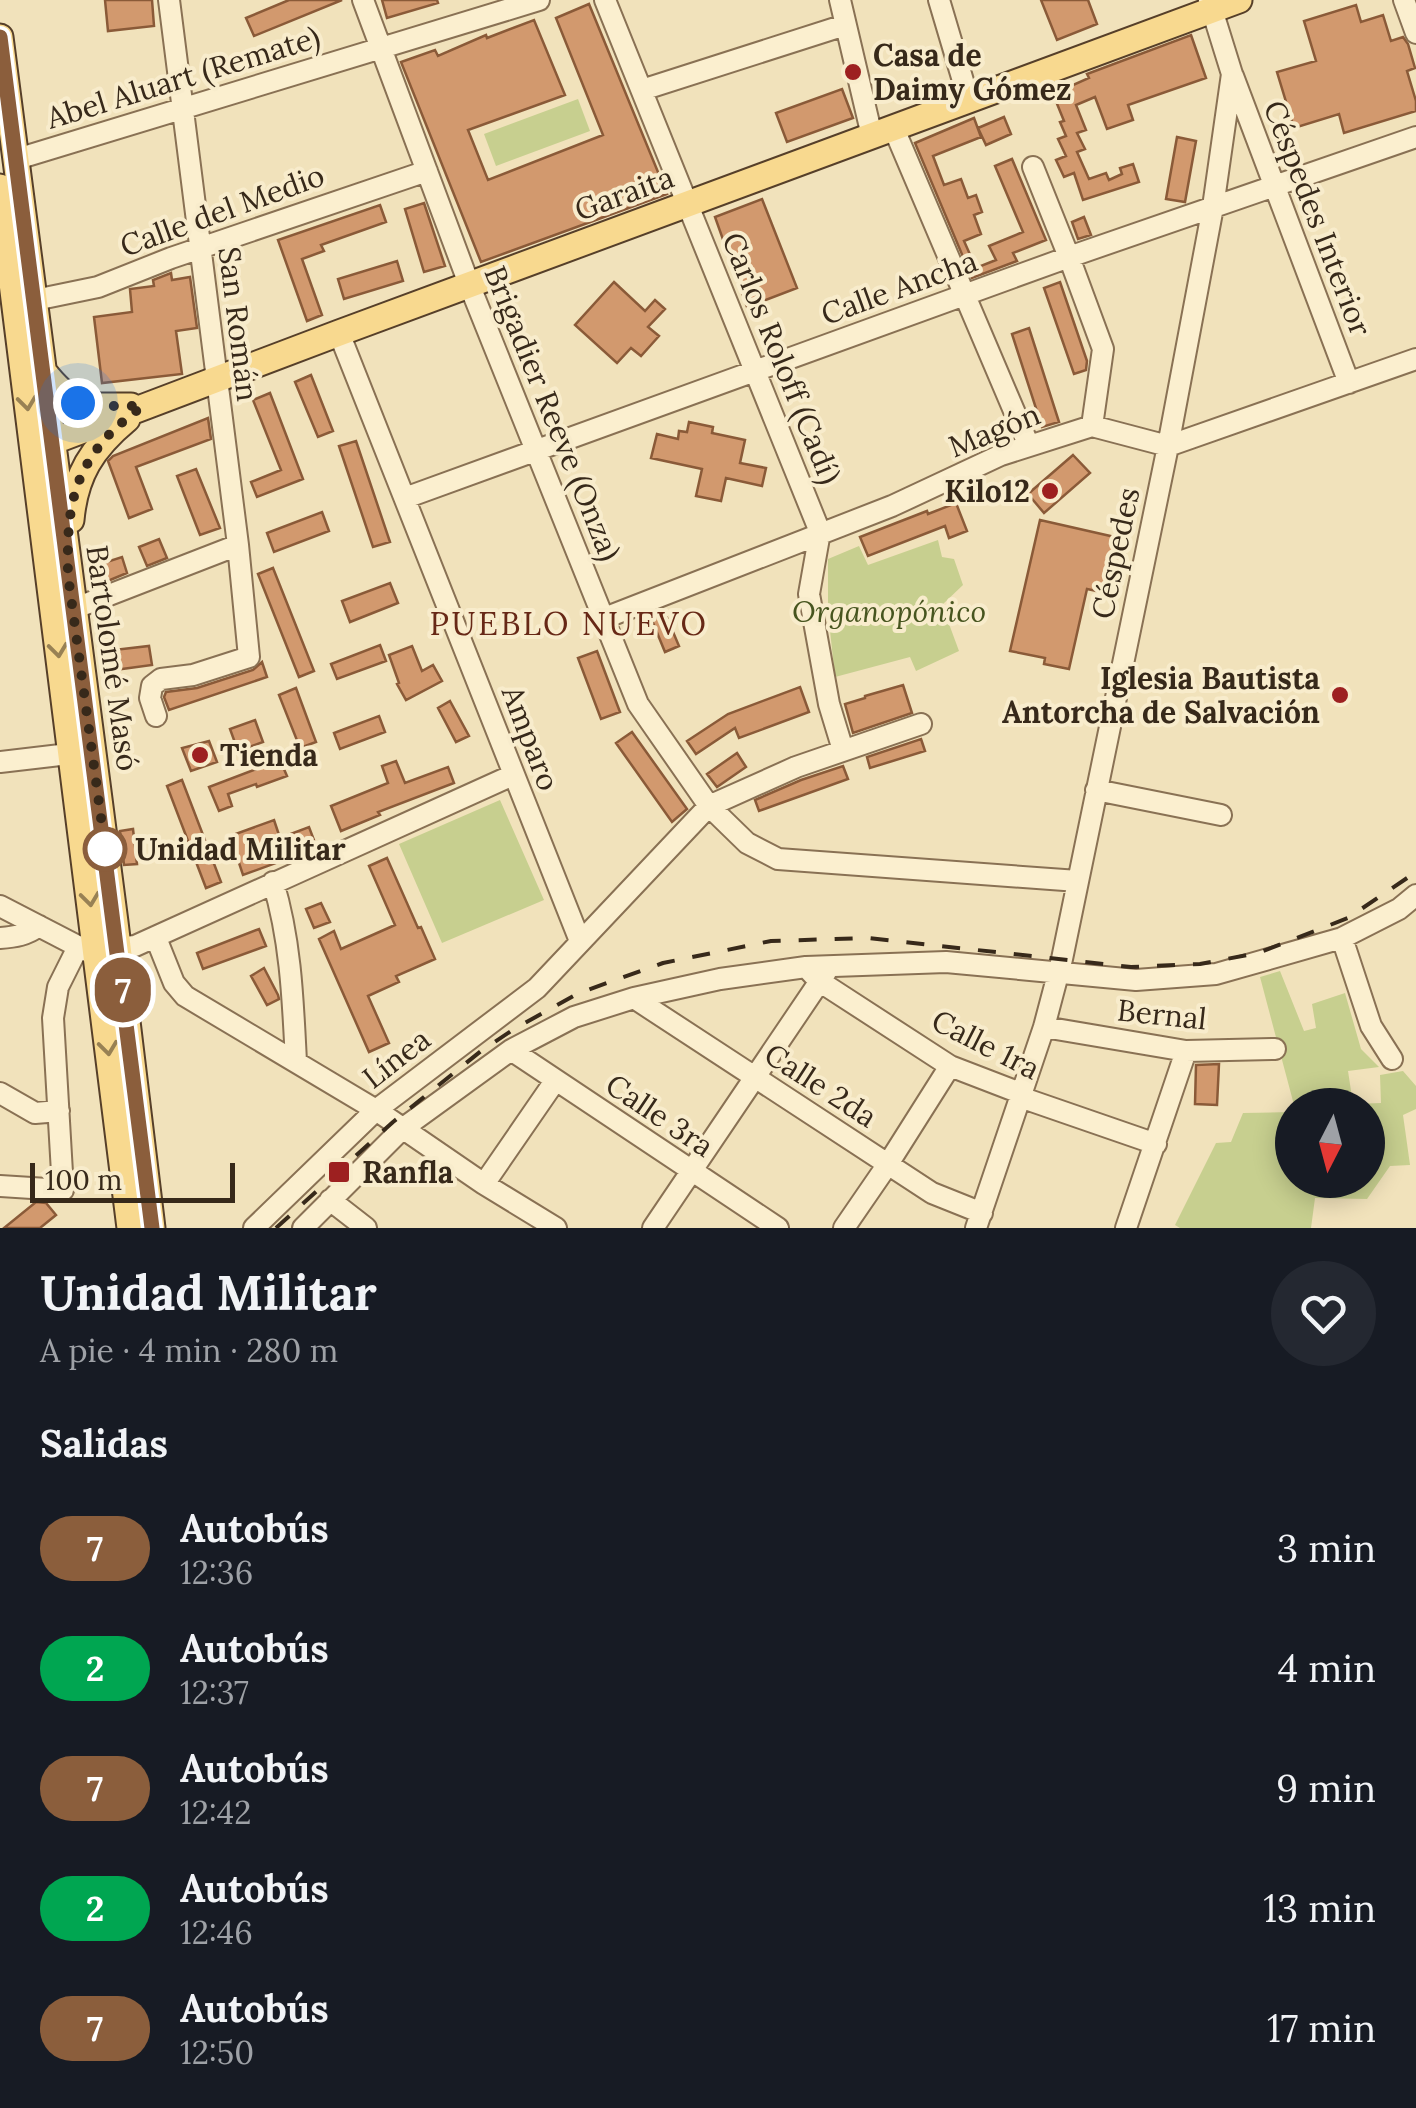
<!DOCTYPE html>
<html lang="es">
<head>
<meta charset="utf-8">
<style>
  :root { --surface:#171b24; --page:#242831; --text:#f1f3f6; --muted:#9ea1a6 }
  body { margin:0; font-family:Lora,serif; background:var(--page); color:var(--text); height:100vh; display:flex; flex-direction:column; font-size:38px; white-space:nowrap }
  * { box-sizing:border-box; margin:0 }
  p { font-size:32px; color:var(--muted) }
  .icon { flex:none; width:55px; height:55px; fill:none; stroke:currentColor; stroke-width:2; stroke-linecap:round; stroke-linejoin:round }
  .map { position:relative; height:1228px; overflow:hidden }
  .side { display:flex; flex-direction:column; background:var(--surface); flex:1 }
  .side>* { flex:none }
  .badge { padding:0 20px; border-radius:32px; font-size:35px; line-height:65px }
  .needle { width:65px; rotate:186deg }
  .tools { position:absolute; left:1275px; top:1088px; display:grid; gap:20px }
  .tools a { display:grid; place-items:center; width:110px; height:110px; border-radius:50%; background:var(--surface); box-shadow:0 5px 25px #0003; font-size:50px }
  .scale { position:absolute; left:30px; bottom:25px; width:205px; box-sizing:border-box; padding-left:10px; border:5px solid #37291a; border-top:0; font-size:28px; line-height:35px; white-space:nowrap; color:#37291a; -webkit-text-stroke:8px #f8eccc; paint-order:stroke }
  .you { position:absolute; width:50px; height:50px; margin:-25px; border:8px solid #fff; border-radius:50%; background:#1a73e8; box-shadow:0 0 0 15px #1a73e833 }
  .map>.badge { position:absolute; translate:-50% -50%; box-shadow:0 0 0 5px #fff }
  h2 { padding:0 40px; font-size:38px; line-height:90px }
  .round { display:grid; place-items:center; flex:none; width:105px; height:105px; border-radius:52px; background:var(--page) }
  .headline { display:flex; align-items:center; justify-content:space-between; height:170px; padding:0 40px }
  h1 { font-size:48px; font-weight:700; line-height:75px }
  ul { padding:0; list-style:none }
  li { display:flex; align-items:center; gap:30px; height:120px; padding:0 40px }
  li div { flex:1 }
  li b { display:block; font-size:38px }
  li em { font-style:normal }
  li .badge { min-width:110px; font-weight:700; text-align:center }
  .map>svg:first-child { display:block }
  .green { fill:#c7cf8f }
  .building { fill:#d2996e; stroke:#8a5a38; stroke-width:2.5 }
  .lines { fill:none; stroke-linecap:round; stroke-linejoin:round }
  .minor-casing { stroke:#897154; stroke-width:24 }
  .major-casing { stroke:#563f29; stroke-width:29 }
  .minor { stroke:#fbefcf; stroke-width:20 }
  .major { stroke:#f8d98f; stroke-width:25 }
  .rail { stroke:#37291a; stroke-width:4; stroke-dasharray:18 18; stroke-linecap:butt }
  .oneway { stroke:#988154 }
  .line-casing { stroke:#fff; stroke-width:22 }
  .line { stroke:#8b5e3c; stroke-width:15 }
  .walk { stroke:#37291a; stroke-width:10; stroke-dasharray:0 18 }
  .poi-dot { fill:#9d2020; stroke:#f8eccc; stroke-width:4 }
  .stop-dot { fill:#fff; stroke:#8b5e3c; stroke-width:5 }
  .labels { text-anchor:middle; dominant-baseline:central; stroke-width:8; stroke-linejoin:round; paint-order:stroke }
  .poi-label { font-size:30px; font-weight:bold; fill:#37291a; stroke:#f8eccc; text-anchor:start }
  .street-label { font-size:30px; fill:#37291a; stroke:#f8eccc }
  .park-label { font-size:30px; font-style:italic; fill:#47551f; stroke:#f8eccc }
  .stop-label { font-size:30px; font-weight:bold; fill:#37291a; stroke:#f8eccc; text-anchor:start }
  .neighbourhood-label { font-size:32px; letter-spacing:2.5px; fill:#672816; stroke:#f8eccc }
</style>
</head>
<body>
<div class="map">
<svg width="1416" height="1228" viewBox="0 0 1416 1228">
  <rect width="100%" height="100%" fill="#f1e2bb"/>
  <path class="green" d="M578,99L590,131L496,166L484,134Z
    M938,540L942,557L954,559L963,585L942,605L959,651L916,671L910,657L835,677L828,612V559L859,546L868,565Z
    M500,800L544,900L442,943L399,844Z
    M1280,971L1304,1031L1316,1028L1312,1004L1345,993L1361,1049L1379,1067L1348,1071L1353,1104L1381,1103L1380,1075L1403,1071L1416,1086V1109L1403,1115L1410,1165L1390,1166L1367,1199L1315,1198L1311,1228H1180L1175,1225L1216,1143L1231,1142L1243,1113L1292,1112V1180H1368V1105H1294L1260,977Z"/>
  <path class="building" d="M105,0H152L154,26L108,31Z
    M289,0H342L254,36L246,18Z
    M382,0H437L438,3L387,18Z
    M1041,0H1088L1097,24L1057,40Z
    M589,4L667,194L481,262L401,62L435,50L438,56L486,35L487,38L534,20L565,95L468,130L488,180L603,135L556,18Z
    M1356,5L1361,22L1383,15L1391,41L1403,37L1408,44L1415,68L1407,71L1416,101V111L1344,133L1339,114L1294,128L1277,72L1316,61L1304,21Z
    M1191,35L1206,78L1128,105L1133,120L1107,129L1095,97L1076,105L1086,130L1077,133L1085,149L1077,152L1089,179L1106,173L1109,180L1122,174L1120,168L1133,164L1139,182L1083,200L1074,173L1064,177L1056,160L1066,156L1058,139L1066,136L1060,122L1064,121L1053,94L1089,78L1087,74Z
    M842,89L853,118L787,142L776,113Z
    M1004,117L1011,134L986,145L978,128Z
    M974,118L981,137L933,156L944,185L961,179L968,198L976,195L982,212L974,215L981,234L964,241L976,268L996,260L989,246L1023,232L995,166L1012,159L1046,240L1013,253L1017,261L972,278L915,143Z
    M1177,137L1196,141L1185,202L1166,199Z
    M762,199L797,288L747,307L715,217Z
    M424,203L445,266L424,272L405,209Z
    M380,205L386,222L321,245L324,251L302,259L322,315L307,321L278,240Z
    M1084,217L1091,235L1078,239L1072,222Z
    M397,261L403,281L344,299L338,279Z
    M171,273L172,280L190,277L197,328L176,331L182,374L102,383L94,317L132,312L130,289L154,286L153,280Z
    M614,282L645,311L655,300L665,309L648,327L659,336L641,356L631,348L617,363L575,325Z
    M1060,282L1087,361L1086,370L1074,374L1044,288Z
    M1029,328L1059,422L1042,427L1012,334Z
    M311,375L333,431L318,437L295,382Z
    M270,393L303,479L257,497L251,482L281,470L253,400Z
    M208,418L211,439L136,467L152,509L129,518L108,461L113,456Z
    M689,422L713,427L712,433L745,440L740,463L766,468L762,486L726,478L721,501L696,496L702,469L651,458L657,434L678,439L679,431L687,432Z
    M356,441L390,542L373,547L339,446Z
    M1073,455L1090,473L1044,513L1028,494Z
    M196,469L220,528L200,535L177,476Z
    M956,503L967,531L949,538L945,526L868,556L860,537L927,511L928,514Z
    M322,512L329,531L274,552L267,533Z
    M1040,520L1128,540L1116,595L1087,589L1069,669L1044,664L1045,658L1010,651Z
    M159,539L167,558L147,566L139,547Z
    M122,557L127,573L98,585L91,567Z
    M273,568L314,671L299,677L258,574Z
    M390,583L398,603L350,622L342,601Z
    M665,613L679,646L665,652L651,618Z
    M380,645L386,661L337,679L331,664Z
    M149,646L152,665L107,671L105,651Z
    M412,646L422,671L433,665L442,681L406,700L397,684L399,683L389,655Z
    M597,651L620,712L601,719L578,658Z
    M262,662L267,677L169,710L164,697L166,692L197,688L253,670Z
    M903,685L912,713L853,733L845,704L865,698V696Z
    M800,687L809,712L739,738L735,728L696,754L687,741L728,714Z
    M296,688L316,742L300,748L279,695Z
    M450,701L469,736L456,742L438,708Z
    M379,716L385,732L340,749L334,733Z
    M255,720L263,742L238,751L230,729Z
    M632,732L687,809L672,822L616,743Z
    M921,739L925,751L870,768L867,757Z
    M209,741L217,762L191,771L182,748Z
    M737,753L746,767L717,787L707,774Z
    M280,760L287,776L257,787L256,784L228,794L232,806L219,811L209,787Z
    M396,761L405,783L448,767L454,783L378,812L380,815L341,831L331,806L388,783L382,766Z
    M843,766L848,779L759,811L755,800L801,780Z
    M182,780L221,882L206,888L167,786Z
    M274,820L280,838L309,827L317,848L243,875L230,836Z
    M133,829L137,864L124,865L120,831Z
    M387,858L418,928L421,927L435,959L396,976L399,982L368,996L389,1043L369,1052L319,939L334,931L341,949L395,925L369,866Z
    M321,903L330,922L314,928L306,909Z
    M259,929L266,946L203,969L197,953Z
    M264,968L278,995L279,999L267,1005L251,976Z
    M1219,1064L1217,1105L1195,1104L1196,1065Z
    M36,1202L46,1203L56,1215L40,1228H4Z"/>
  <g class="lines">
    <g class="minor-casing">
      <path id="minor" d="M363,0L469,284L638,704L709,806L747,843L778,859L1078,881
        M605,0L820,532L809,594L829,704L843,750
        M840,0L872,136
        M939,0L969,101
        M1404,0L1416,33
        M1233,76L1349,383
        M642,90L845,25
        M894,129L1029,446
        M17,159L539,0
        M1033,167L1069,257L1103,349L1092,426
        M35,300L98,287L171,258L427,171
        M339,333L580,941
        M405,498L1069,257L1416,137
        M73,609L238,545
        M602,619L892,506L1001,455L1092,426L1168,446L1416,359
        M156,716L150,698L152,686L161,679L193,675L249,657L238,545L169,0
        M0,762L86,752
        M1096,790L1221,815
        M273,882C291,941 293,1002 296,1062
        M0,906L87,951L135,946L513,775
        M0,938C15,937 27,935 39,926
        M156,938L174,983L185,996L376,1110L484,1184L556,1228
        M1342,938L1371,1026L1392,1059
        M806,967L819,981L950,1066L1015,1091L1020,1097L1156,1144
        M634,998L932,1193L982,1213
        M1044,1027L1186,1051L1275,1049
        M511,1050L778,1228
        M0,1093L35,1113L59,1111
        M484,1184L555,1081
        M0,1186L63,1190L53,1018L58,987L78,947
        M330,1200L366,1228
        M254,1228L376,1110L537,988L709,806L796,767L921,724
        M303,1228L402,1129L511,1050L574,1017L634,998L720,979L806,967L946,962L1136,980L1216,974L1342,938L1399,909L1416,895
        M653,1228L826,972
        M844,1228L888,1164L950,1066
        M976,1228L1044,1027L1062,959L1168,446L1213,207L1232,74L1209,0
        M1126,1228L1186,1051"/>
    </g>
    <g class="major-casing">
      <path id="major" d="M0,37L115,922L152,1228
        M0,187L130,1228
        M44,372C73,409 86,406 131,406
        M33,449L339,333L1239,0
        M71,520C75,475 92,448 127,419"/>
    </g>
    <use href="#minor" class="minor"/>
    <use href="#major" class="major"/>
    <path class="rail" d="M276,1228L393,1122L481,1051L514,1029L579,993L663,963L771,941L868,938L1131,967L1200,964L1258,953L1348,918L1416,872"/>
  </g>
  <defs><path id="oneway-chevron" d="M-2-3.5L2.5 0L-2 3.5" fill="none" stroke-width="1.6" stroke-linecap="round" stroke-linejoin="round" transform="scale(2.5)"/></defs>
  <g class="oneway">
    <use href="#oneway-chevron" transform="translate(27 403) rotate(83)"/>
    <use href="#oneway-chevron" transform="translate(58 650) rotate(83)"/>
    <use href="#oneway-chevron" transform="translate(90 899) rotate(83)"/>
    <use href="#oneway-chevron" transform="translate(108 1048) rotate(83)"/>
  </g>
  <g class="lines">
    <g class="line-casing">
      <path id="line" d="M0,37L152,1228"/>
    </g>
    <use href="#line" class="line"/>
    <path class="walk" d="M78,403L106,406H142C131,416 117,425 107,437C69,479 67,520 68,575L107,862L105,849"/>
  </g>
  <g class="poi-dot">
    <circle cx="853" cy="72" r="10"/>
    <circle cx="1050" cy="491" r="10"/>
    <circle cx="1340" cy="695" r="10"/>
    <circle cx="200" cy="755" r="10"/>
    <rect x="327" y="1160" width="24" height="24" rx="5"/>
  </g>
  <circle class="stop-dot" cx="105" cy="849" r="20"/>
  <g class="labels">
    <g class="poi-label">
      <text x="873" y="55">Casa de<tspan x="873" dy="34">Daimy Gómez</tspan></text>
      <text x="1030" y="491" text-anchor="end">Kilo12</text>
      <text x="1320" y="678" text-anchor="end">Iglesia Bautista<tspan x="1320" dy="34">Antorcha de Salvación</tspan></text>
      <text x="220" y="755">Tienda</text>
      <text x="362" y="1172">Ranfla</text>
    </g>
    <g class="street-label">
      <text transform="translate(183 77) rotate(-17)">Abel Aluart (Remate)</text>
      <text transform="translate(624 193) rotate(-20)">Garaita</text>
      <text transform="translate(222 210) rotate(-20)">Calle del Medio</text>
      <text transform="translate(1318 218) rotate(69)">Céspedes Interior</text>
      <text transform="translate(899 287) rotate(-20)">Calle Ancha</text>
      <text transform="translate(239 324) rotate(83)">San Román</text>
      <text transform="translate(782 358) rotate(68)">Carlos Roloff (Cadí)</text>
      <text transform="translate(553 413) rotate(68)">Brigadier Reeve (Onza)</text>
      <text transform="translate(994 430) rotate(-22)">Magón</text>
      <text transform="translate(1115 553) rotate(-78)">Céspedes</text>
      <text transform="translate(113 658) rotate(82)">Bartolomé Masó</text>
      <text transform="translate(531 738) rotate(69)">Amparo</text>
      <text transform="translate(1162 1014) rotate(6)">Bernal</text>
      <text transform="translate(986 1044) rotate(27)">Calle 1ra</text>
      <text transform="translate(396 1058) rotate(-38)">Línea</text>
      <text transform="translate(821 1085) rotate(33)">Calle 2da</text>
      <text transform="translate(660 1115) rotate(34)">Calle 3ra</text>
    </g>
    <g class="park-label">
      <text x="889" y="611">Organopónico</text>
    </g>
    <g class="stop-label">
      <text x="135" y="849">Unidad Militar</text>
    </g>
    <g class="neighbourhood-label">
      <text x="569" y="623">PUEBLO NUEVO</text>
    </g>
  </g>
</svg>
<div class="tools">
<a><svg class="needle" viewBox="-14 -14 28 28"><path d="M0-13l5 13h-10z" fill="#e53935"/><path d="M0 13l5-13h-10z" fill="#9ea1a6"/></svg></a>
</div>
<div class="scale">100 m</div>
<div class="you" style="left:78px;top:403px"></div>
<b class="badge" style="left:123px;top:990px;background:#8b5e3c;color:#fff">7</b>
</div>
<section class="side">
<div class="headline"><div><h1>Unidad Militar</h1><p>A pie · 4 min · 280 m</p></div><a class="round"><svg class="icon" aria-label="heart" viewBox="0 0 24 24"><path d="M12 20l-8-8c-3-5 5-10 8-4 3-6 11-1 8 4z"/></svg></a></div>
<h2>Salidas</h2>
<ul>
<li><span class="badge" style="background:#8b5e3c;color:#fff">7</span><div><b>Autobús</b><p>12:36</p></div><em>3 min</em></li>
<li><span class="badge" style="background:#00a651;color:#fff">2</span><div><b>Autobús</b><p>12:37</p></div><em>4 min</em></li>
<li><span class="badge" style="background:#8b5e3c;color:#fff">7</span><div><b>Autobús</b><p>12:42</p></div><em>9 min</em></li>
<li><span class="badge" style="background:#00a651;color:#fff">2</span><div><b>Autobús</b><p>12:46</p></div><em>13 min</em></li>
<li><span class="badge" style="background:#8b5e3c;color:#fff">7</span><div><b>Autobús</b><p>12:50</p></div><em>17 min</em></li>
</ul>
</section>
</body>
</html>
